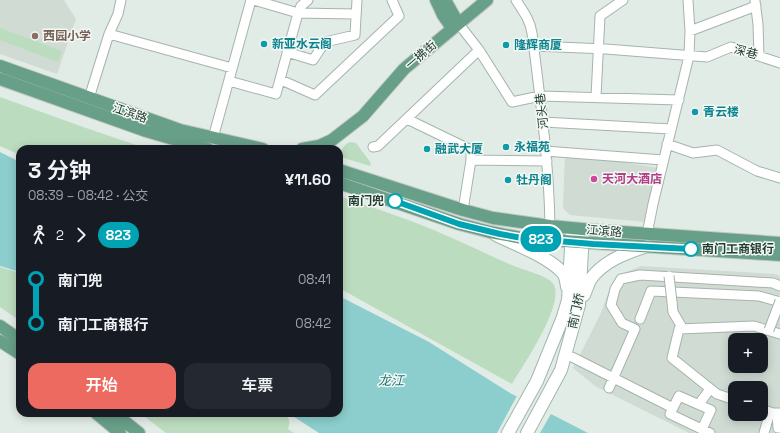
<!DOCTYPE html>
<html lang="zh">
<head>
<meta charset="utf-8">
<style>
  :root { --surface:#171b24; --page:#242831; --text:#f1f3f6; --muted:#9ea1a6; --accent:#ec6a5f }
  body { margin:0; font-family:"Space Grotesk","Noto Sans SC",sans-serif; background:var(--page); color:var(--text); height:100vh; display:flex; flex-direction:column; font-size:15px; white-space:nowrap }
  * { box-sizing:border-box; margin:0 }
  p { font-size:13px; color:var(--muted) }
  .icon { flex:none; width:22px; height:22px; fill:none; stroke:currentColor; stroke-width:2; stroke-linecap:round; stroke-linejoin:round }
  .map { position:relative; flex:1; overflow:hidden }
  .drawer { position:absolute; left:16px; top:145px; width:327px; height:272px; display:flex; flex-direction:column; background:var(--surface); border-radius:12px; box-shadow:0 2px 10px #0003 }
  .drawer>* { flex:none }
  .badge { padding:0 8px; border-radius:13px; font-size:14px; line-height:26px }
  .tools { position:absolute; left:728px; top:333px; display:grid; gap:8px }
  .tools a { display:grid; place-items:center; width:40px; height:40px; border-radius:8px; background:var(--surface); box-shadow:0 2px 10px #0003; font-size:20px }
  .map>.badge { position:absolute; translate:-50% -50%; box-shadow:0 0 0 2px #fff }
  .legs { display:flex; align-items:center; gap:6px; height:44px; padding:0 12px; font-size:13px }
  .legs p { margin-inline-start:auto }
  .head { display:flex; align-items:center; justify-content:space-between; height:68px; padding:0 12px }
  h1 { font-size:22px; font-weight:600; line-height:30px }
  .action { display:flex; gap:8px; margin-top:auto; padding:8px 12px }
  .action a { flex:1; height:46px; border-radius:12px; background:var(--accent); color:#fff; font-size:16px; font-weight:600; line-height:46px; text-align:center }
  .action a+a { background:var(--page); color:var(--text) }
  ul { padding:0 12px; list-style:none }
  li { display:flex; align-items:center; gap:14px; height:44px; font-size:15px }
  li i { display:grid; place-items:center; width:6px; height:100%; margin:0 5px; background:currentColor }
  li i::after { content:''; width:10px; height:10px; margin:-5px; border:3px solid; border-radius:50%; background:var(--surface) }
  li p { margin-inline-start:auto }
  li:first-child i { background:linear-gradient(#0000 50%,currentColor 0) }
  li:last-child i { background:linear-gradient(currentColor 50%,#0000 0) }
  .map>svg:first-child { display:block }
  .built { fill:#d0dbd4; fill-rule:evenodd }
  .green { fill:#bcdcbf }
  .water { fill:#8ccecd }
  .pier { fill:#e2ece6 }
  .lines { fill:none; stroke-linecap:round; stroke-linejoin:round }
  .street-casing { stroke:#a5b4ac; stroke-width:11 }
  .secondary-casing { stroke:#a1b7ac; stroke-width:14 }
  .primary-casing { stroke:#c1c8c5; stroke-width:14 }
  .street { stroke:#fff; stroke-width:9 }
  .secondary { stroke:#fff; stroke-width:12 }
  .primary { stroke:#689f88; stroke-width:12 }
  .street-bridge-casing { stroke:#a5b4ac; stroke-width:11; stroke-linecap:butt }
  .street-bridge { stroke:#fff; stroke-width:9 }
  .line-1-casing { stroke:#fff; stroke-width:9 }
  .line-1 { stroke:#00a3b4; stroke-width:6 }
  .education-dot { fill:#8d6e63; stroke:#f2f8f4; stroke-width:1.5 }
  .culture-dot { fill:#0f9aa8; stroke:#f2f8f4; stroke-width:1.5 }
  .hotel-dot { fill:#d1479c; stroke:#f2f8f4; stroke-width:1.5 }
  .stop-1-dot { fill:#fff; stroke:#00a3b4; stroke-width:2 }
  .labels { text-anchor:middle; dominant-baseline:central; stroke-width:3; stroke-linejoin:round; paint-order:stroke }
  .education-label { font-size:12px; font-weight:bold; fill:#785e54; stroke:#f2f8f4; text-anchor:start }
  .culture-label { font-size:12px; font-weight:bold; fill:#0d838f; stroke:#f2f8f4; text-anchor:start }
  .street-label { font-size:12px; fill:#233c31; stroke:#f2f8f4 }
  .hotel-label { font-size:12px; font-weight:bold; fill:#b23c85; stroke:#f2f8f4; text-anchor:start }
  .stop-label { font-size:12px; font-weight:bold; fill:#233c31; stroke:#f2f8f4; text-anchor:end }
  .water-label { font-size:13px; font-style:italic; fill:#1f7575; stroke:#f2f8f4 }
</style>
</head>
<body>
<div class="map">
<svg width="780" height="433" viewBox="0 0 780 433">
  <rect width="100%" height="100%" fill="#e2ece6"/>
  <path class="built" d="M0,0H64L76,19L57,74L0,54Z
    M565,152L658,168L645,222L570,215L563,208Z
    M641,266L775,274L780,276V433H689L595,386L573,368L600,315L611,286L617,276ZM735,340H761V366H735ZM735,388H761V414H735Z"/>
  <path class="green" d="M0,28L62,51L58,62L0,40Z
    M0,97L86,128L148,149H20V155L0,146Z
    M350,142L356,143L371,163L370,166L344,158L342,156C341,149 344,144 350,142Z
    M339,196C363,204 387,212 411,221C446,234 479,251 514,266C523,270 550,276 554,285C564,306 523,365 512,384L339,288Z
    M0,267L20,273V321L0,307Z
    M140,413H262L265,415C269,413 271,413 275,413C286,413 292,417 288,429L294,433H166Z"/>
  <path class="water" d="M0,152L20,162V272L0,266Z
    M339,296L429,342L510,393L588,433H319L288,413H339Z"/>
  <path class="pier" d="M518,394L552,412L540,433H497Z"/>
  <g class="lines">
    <g class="street-casing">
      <path id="street" d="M254,0L298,13L355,14
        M516,0C523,11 530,20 532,33C540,97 549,162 550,226
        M755,1L758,24L759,56
        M458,23L479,50L512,102L540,96L679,100
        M690,31L756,6
        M109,34L232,68
        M534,46L606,49L707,57L731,47L780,63
        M287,52L313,60L325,42L355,35L357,0
        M281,80L315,95L399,16L392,0
        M229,81L276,94L298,13L301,6L308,0
        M596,97L600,16L623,0
        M89,98L109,34L118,14L121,0
        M407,119L471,150V160L463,210
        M543,122L671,129
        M213,138L251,0
        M667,144L693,153L717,150L757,171L780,178
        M373,147L378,146L479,50
        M545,151L663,160
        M471,160L547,161
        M647,234L653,204L689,56L690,31L688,0
        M672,302L673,312L683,329
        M640,319L651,291L759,296L780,302
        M572,357L673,408
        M609,388L635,329L622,323L611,305L615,289L621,279L640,275L773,283L780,286
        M735,400L717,394L672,358L679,329L754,326L780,334
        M699,404L710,389
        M761,409L773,413H780
        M777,413L778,428H780
        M702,429L711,410L679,396L670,414L710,433
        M764,433L770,412"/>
    </g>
    <g class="secondary-casing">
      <path id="secondary" d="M496,235C516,245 547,256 562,272C566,276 566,281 567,287
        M584,295C586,290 588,285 590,280C603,261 626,253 647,246
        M508,433L537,381L563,317L568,300L572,231
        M527,433L561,370L579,305L583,232"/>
    </g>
    <g class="primary-casing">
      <path id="primary" d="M436,0L443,15L452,28
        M445,0L458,23
        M0,66L180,130L263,149
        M0,79L146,131L208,149
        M302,149L319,146L332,140L363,116L404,69L487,0
        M339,170L463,210L493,218L550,226L593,230L780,243
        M339,183L459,224L490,232L522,238L593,243L780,255
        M0,326L20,340
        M0,341L20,354
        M96,413L120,433
        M114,413L139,433"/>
    </g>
    <use href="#street" class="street"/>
    <use href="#secondary" class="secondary"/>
    <use href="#primary" class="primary"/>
    <g class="street-bridge-casing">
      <path id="street-bridge" d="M669,276L672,302
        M769,330L780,301"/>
    </g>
    <use href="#street-bridge" class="street-bridge"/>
  </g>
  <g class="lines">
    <g class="line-1-casing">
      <path id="line-1" d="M395,201L459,224L500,234L522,238L593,244L691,249"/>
    </g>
    <use href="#line-1" class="line-1"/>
  </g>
  <circle class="education-dot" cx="35" cy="36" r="4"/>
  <g class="culture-dot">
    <circle cx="264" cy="44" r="4"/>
    <circle cx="506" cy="45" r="4"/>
    <circle cx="695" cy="112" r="4"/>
    <circle cx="506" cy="147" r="4"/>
    <circle cx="427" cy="149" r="4"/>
    <circle cx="508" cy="180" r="4"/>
  </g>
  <circle class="hotel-dot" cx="594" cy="179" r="4"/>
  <g class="stop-1-dot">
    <circle cx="395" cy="201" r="7"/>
    <circle cx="691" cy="249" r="7"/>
  </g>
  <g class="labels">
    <g class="education-label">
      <text x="43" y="36">西园小学</text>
    </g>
    <g class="culture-label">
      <text x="272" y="44">新亚水云阁</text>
      <text x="514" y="45">隆辉商厦</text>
      <text x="703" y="112">青云楼</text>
      <text x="514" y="147">永福苑</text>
      <text x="435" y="149">融武大厦</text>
      <text x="516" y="180">牡丹阁</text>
    </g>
    <g class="street-label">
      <text transform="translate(746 52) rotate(15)">深巷</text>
      <text transform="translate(421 55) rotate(-41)">一拂街</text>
      <text transform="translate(542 111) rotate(-96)">河头巷</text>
      <text transform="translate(130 113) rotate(19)">江滨路</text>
      <text transform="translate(604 231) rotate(5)">江滨路</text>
      <text transform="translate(576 311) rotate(-78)">南门桥</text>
    </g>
    <g class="hotel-label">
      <text x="602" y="179">天河大酒店</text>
    </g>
    <g class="stop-label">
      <text x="384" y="201">南门兜</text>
      <text x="702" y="249" text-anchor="start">南门工商银行</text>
    </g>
    <g class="water-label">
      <text x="391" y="380">龙江</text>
    </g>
  </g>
</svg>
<div class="tools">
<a>+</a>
<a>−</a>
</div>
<b class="badge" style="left:541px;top:239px;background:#00a3b4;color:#fff">823</b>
<section class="drawer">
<div class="head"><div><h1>3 分钟</h1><p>08:39 – 08:42 · 公交</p></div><b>¥11.60</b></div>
<div class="legs"><svg class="icon" aria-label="walk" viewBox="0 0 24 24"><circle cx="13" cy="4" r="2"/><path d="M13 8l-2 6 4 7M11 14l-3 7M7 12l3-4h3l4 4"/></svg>2<svg class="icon" aria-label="forward" viewBox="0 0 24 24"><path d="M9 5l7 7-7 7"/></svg><b class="badge" style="background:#00a3b4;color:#fff">823</b></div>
<ul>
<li><i style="color:#00a3b4"></i><b>南门兜</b><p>08:41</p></li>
<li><i style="color:#00a3b4"></i><b>南门工商银行</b><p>08:42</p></li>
</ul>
<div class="action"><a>开始</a><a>车票</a></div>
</section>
</div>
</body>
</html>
